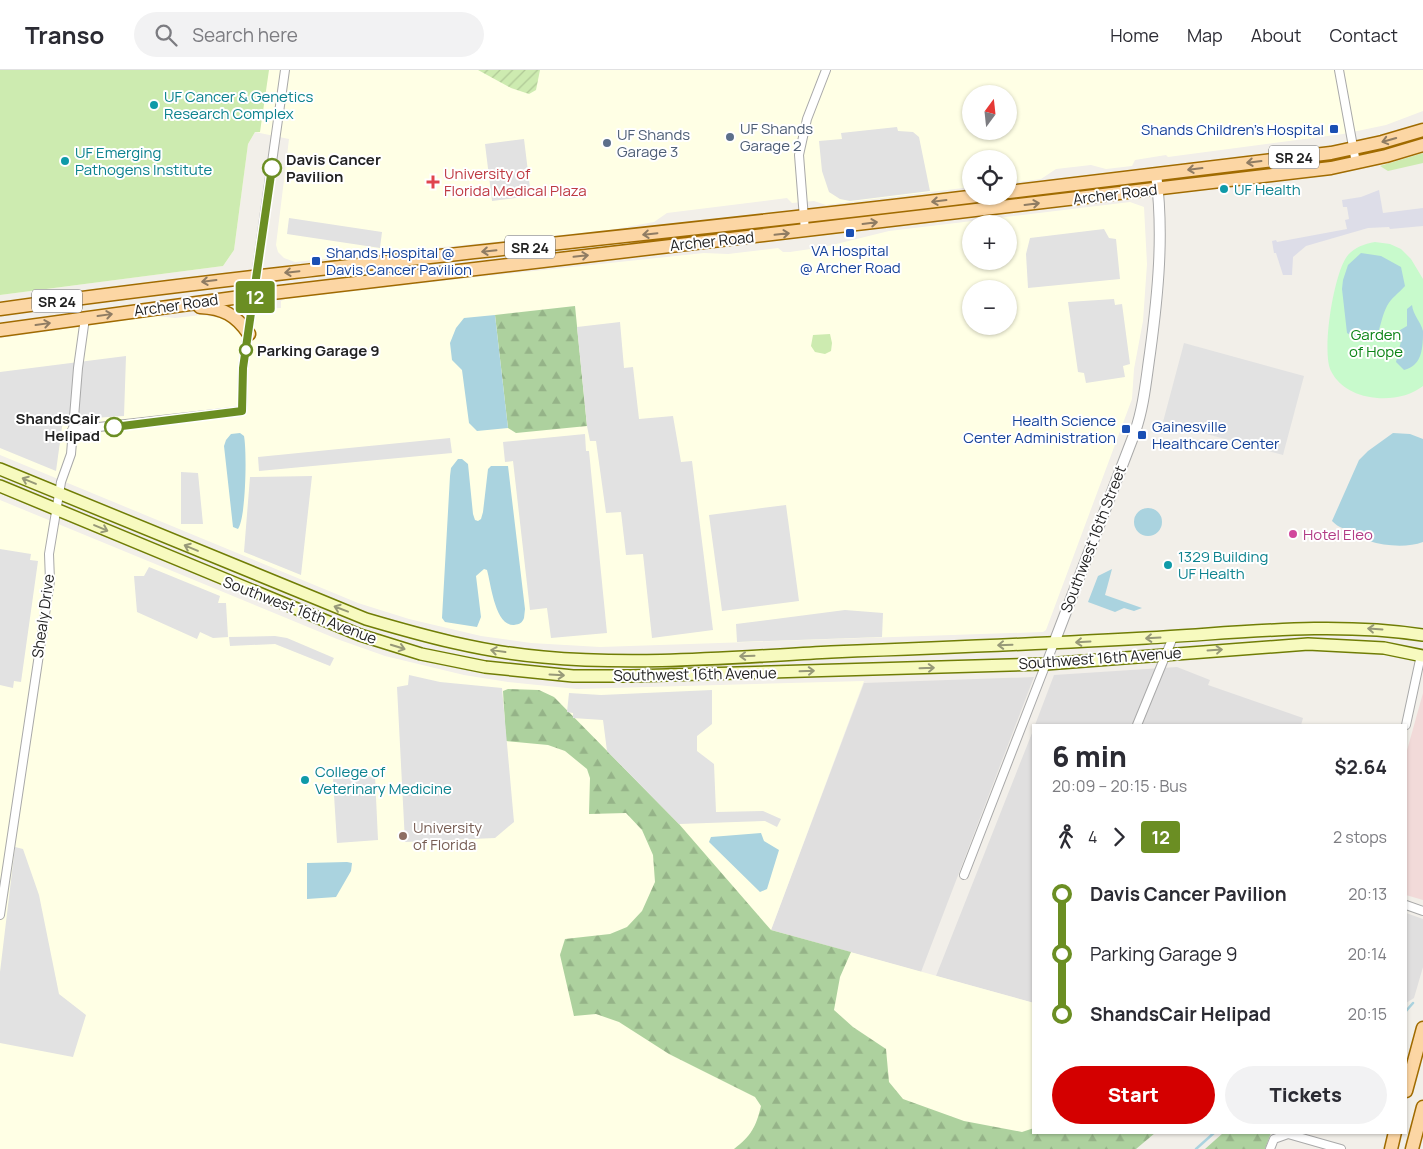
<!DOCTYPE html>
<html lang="en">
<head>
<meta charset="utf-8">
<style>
  :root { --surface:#fff; --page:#f2f2f3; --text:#2b2b33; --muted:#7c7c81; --line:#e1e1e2; --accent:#d40000 }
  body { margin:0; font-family:Manrope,sans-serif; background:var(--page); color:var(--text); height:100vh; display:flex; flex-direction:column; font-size:19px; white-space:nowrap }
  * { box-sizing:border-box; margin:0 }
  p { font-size:16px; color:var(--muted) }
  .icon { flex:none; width:28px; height:28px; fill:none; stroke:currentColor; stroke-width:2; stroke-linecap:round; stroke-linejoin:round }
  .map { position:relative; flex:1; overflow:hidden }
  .side { position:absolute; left:1032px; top:654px; width:375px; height:410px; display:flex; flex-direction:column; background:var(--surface); border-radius:0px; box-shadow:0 1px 4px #0004 }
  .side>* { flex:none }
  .badge { padding:0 10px; border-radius:4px; font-size:18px; line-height:32px }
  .needle { width:32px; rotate:15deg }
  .fabs { position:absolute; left:962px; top:15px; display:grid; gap:10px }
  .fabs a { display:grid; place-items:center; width:55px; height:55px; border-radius:50%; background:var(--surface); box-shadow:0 1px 4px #0004; font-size:25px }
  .map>.badge { position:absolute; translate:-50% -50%; box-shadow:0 0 0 2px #fff }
  .legs { display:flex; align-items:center; gap:8px; height:55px; padding:0 20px; font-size:16px }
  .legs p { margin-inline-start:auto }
  .head { display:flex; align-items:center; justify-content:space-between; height:85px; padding:0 20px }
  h1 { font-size:28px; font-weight:800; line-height:38px }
  .button { display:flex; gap:10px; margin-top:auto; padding:10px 20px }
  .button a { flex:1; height:58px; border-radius:30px; background:var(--accent); color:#fff; font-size:20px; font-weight:800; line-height:58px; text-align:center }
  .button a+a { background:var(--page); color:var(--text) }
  ul { padding:0 20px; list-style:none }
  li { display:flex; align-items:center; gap:18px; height:60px; font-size:19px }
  li i { display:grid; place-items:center; width:8px; height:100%; margin:0 6px; background:currentColor }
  li i::after { content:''; width:12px; height:12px; margin:-6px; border:4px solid; border-radius:50%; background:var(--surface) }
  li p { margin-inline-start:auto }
  li:first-child i { background:linear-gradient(#0000 50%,currentColor 0) }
  li:last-child i { background:linear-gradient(currentColor 50%,#0000 0) }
  header { display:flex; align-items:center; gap:30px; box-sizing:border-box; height:70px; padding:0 25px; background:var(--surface); border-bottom:1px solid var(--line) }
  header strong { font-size:24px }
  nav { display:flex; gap:28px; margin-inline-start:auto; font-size:18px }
  .search { width:350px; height:45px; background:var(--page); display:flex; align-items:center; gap:12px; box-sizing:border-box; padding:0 18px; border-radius:28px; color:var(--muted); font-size:19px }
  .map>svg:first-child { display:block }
  .residential { fill:#e0dfdf }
  .commercial { fill:#f2dad9 }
  .education { fill:#ffffe5; fill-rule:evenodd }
  .grass { fill:#cdebb0 }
  .forest { fill:url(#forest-firs) }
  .park { fill:#c8facc }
  .garden { fill:url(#garden-furrows) }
  .parking { fill:#e2e2e2 }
  .plaza { fill:#dddde8 }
  .water { fill:#aad3df }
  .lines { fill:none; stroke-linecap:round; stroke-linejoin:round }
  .stream { stroke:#aad3df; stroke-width:2.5 }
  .minor-casing { stroke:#a9a9a9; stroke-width:10 }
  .tertiary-casing { stroke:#a9a9a9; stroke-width:12 }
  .secondary-casing { stroke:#707d05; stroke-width:14 }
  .primary-casing { stroke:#a06b00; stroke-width:15 }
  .minor { stroke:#fff; stroke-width:8 }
  .tertiary { stroke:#fff; stroke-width:10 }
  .secondary { stroke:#f7fabf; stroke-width:11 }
  .primary { stroke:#fcd6a4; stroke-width:12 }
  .oneway { stroke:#8f7c63 }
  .oneway2 { stroke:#979978 }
  .line-1-casing { stroke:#fff; stroke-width:11 }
  .line-1 { stroke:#6b8e23; stroke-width:8 }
  .culture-dot { fill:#0f9aa8; stroke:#fff; stroke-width:2 }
  .transit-dot { fill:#1a4fb4; stroke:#fff; stroke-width:2 }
  .service-dot { fill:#5c6f8a; stroke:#fff; stroke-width:2 }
  .stop-1-dot { fill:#fff; stroke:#6b8e23; stroke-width:2.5 }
  .health-dot { fill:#e0444e; stroke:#fff; stroke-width:2 }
  .hotel-dot { fill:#d1479c; stroke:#fff; stroke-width:2 }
  .education-dot { fill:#8d6e63; stroke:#fff; stroke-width:2 }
  .labels { text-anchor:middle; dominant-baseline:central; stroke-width:4; stroke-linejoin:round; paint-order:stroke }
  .shield { fill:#fff; stroke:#646464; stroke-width:1 }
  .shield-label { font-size:14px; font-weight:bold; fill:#222 }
  .culture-label { font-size:15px; fill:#0d838f; stroke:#fff; text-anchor:start }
  .service-label { font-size:15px; fill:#4e5e75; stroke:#fff; text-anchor:start }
  .transit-label { font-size:15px; fill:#164399; stroke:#fff; text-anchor:end }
  .stop-label { font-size:15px; font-weight:bold; fill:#222; stroke:#fff; text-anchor:start }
  .health-label { font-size:15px; fill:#be3a42; stroke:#fff; text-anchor:start }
  .street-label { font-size:15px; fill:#222; stroke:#fff }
  .park-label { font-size:15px; fill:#0c8416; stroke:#fff }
  .hotel-label { font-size:15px; fill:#b23c85; stroke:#fff; text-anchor:start }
  .education-label { font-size:15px; fill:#785e54; stroke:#fff; text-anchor:start }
</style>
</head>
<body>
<header>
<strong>Transo</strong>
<div class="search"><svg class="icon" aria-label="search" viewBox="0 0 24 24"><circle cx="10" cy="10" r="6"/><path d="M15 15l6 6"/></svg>Search here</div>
<nav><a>Home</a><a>Map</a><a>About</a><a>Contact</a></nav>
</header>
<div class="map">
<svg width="1423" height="1079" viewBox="0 0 1423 1079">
  <defs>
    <pattern id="forest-firs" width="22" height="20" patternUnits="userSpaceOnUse" patternTransform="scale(1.25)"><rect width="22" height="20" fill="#add19e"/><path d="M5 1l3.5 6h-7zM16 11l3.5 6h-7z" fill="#95b388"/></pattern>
    <pattern id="garden-furrows" width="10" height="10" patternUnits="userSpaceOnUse" patternTransform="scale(1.25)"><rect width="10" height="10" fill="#cdebb0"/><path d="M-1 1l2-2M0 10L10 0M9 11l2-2" fill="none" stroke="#b0c997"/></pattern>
  </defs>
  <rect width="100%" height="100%" fill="#f2efe9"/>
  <path class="residential" d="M1177,597L1210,610L1208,615L1303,648L1301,655H1035L1054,605Z
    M1034,607L921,902L771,860L864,613Z
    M1034,658V933L936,906Z
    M1406,843L1423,849V897L1414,928L1406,933Z"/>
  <path class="commercial" d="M1423,623V830L1406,825V684Z"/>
  <path class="education" d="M0,0H1423V41L1386,55L1343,64L1168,87L1166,85L1135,90L1132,96L1106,99L1091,95L1056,99L1041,109L1009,113V89H971V117L826,135L814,131L792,133L787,128L667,143L654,152L610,160L295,192L284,188L278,182L276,175L289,69L255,62L248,74L234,180L223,196L0,225ZM971,24H1009V61H971Z
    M1130,132L1144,137L1147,194L1143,251L1134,299L1132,329L1046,560L1043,562L600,577L531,573L481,566L409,549L358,533L0,385V268L155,246L175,248L201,245L227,249L243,239L281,238V231L285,229L459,209L704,183L728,184L778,178L783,182H790L824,177L889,161ZM971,154H1009V191H971ZM971,219H1009V256H971Z
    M0,430L337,569L385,586L464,605L508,612L577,619L864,611L771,860L1034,933V1079H0Z"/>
  <path class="grass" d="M0,0H269L260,62H255L248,74L234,180L223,196L0,225Z
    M1423,83V93L1388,101L1380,96Z
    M830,264L832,273L831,281L825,284L815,282L811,276L813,265Z"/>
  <path class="forest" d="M575,236L587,356L516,363L508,358L495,245Z
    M508,619L539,620L554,627L679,754L771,860L851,882L840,907L834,940L853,957L886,979L889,1012L903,1029L964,1051L1022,1062L1034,1058V1062L1155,1063L1136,1079H734C751,1066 756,1057 761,1036L755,1027L669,984L619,952L596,944L574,946L560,885L565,869L610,864L627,857L642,841L655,812L653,785L642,760L626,743L589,744L590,708L587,699L565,681L548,675L506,671L503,621Z
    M1223,1063V1062L1271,1063L1265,1079H1205Z"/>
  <path class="park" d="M1375,172L1390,174L1401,179L1411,189L1423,209V316C1398,336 1346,332 1331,301C1321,282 1334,201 1348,185C1355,177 1364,174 1375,172Z"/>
  <path class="garden" d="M478,0H540L536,20L529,24L511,18Z"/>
  <path class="parking" d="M897,57L898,61L913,62L919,67L930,121L850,131L840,129L829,122L822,101L819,71L842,69L841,63Z
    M524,69L531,126L492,131L485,74Z
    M289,148L382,162L380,178L287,164Z
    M1104,159L1109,168L1116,169L1120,209L1028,218L1026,184L1030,168Z
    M1114,229L1115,235L1122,234L1130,294L1123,296L1125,307L1086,313L1084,303L1078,302L1068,232Z
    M620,252L624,298L633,297L639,349L673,346L681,392L692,391L713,560L652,568L643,484L626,485L621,442L606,443L596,371H590L587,356L577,257Z
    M1184,273L1304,306L1283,385L1163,352Z
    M126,286L124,346L63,350L56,401L0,378V302Z
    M585,364L586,381H589L607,563L551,568L547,538L530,540L513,391L505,392L503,372Z
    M450,368L452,383L259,401L258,387Z
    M181,402L198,403L203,454H181Z
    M312,406L301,505L244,482L250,407Z
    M786,435L799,531L722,541L709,445Z
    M0,479L31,484L30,490L38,491L21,612L14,611L13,618L0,615Z
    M149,497L220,526L218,533H226L228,567L213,568L200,562L197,569L137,542L134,506H144Z
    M845,540L883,543L882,567L737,572L736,554Z
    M275,566L287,568L334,588L330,596L275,574L230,576L229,567Z
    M409,605L440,612L502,618L514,752L495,768L405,772L397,617L408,615Z
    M712,620V654L697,666V681L714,694L716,742L763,741L781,749L777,757L765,751L679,754L607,681L603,650L573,648V643L567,642L569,623L601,625Z
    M375,706L378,770L337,773L333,709Z
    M15,777L23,779L39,825L59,924L86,945L73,987L0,973V902Z"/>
  <path class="plaza" d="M1379,120L1383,143L1423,138V156L1390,159L1389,157L1368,158L1306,176L1293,187L1292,205H1283L1276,183H1274L1272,171L1276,170L1277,172L1347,159L1345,150L1349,149L1347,137H1343L1342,130L1361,127Z"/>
  <path class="water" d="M1361,183L1381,186L1401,197L1405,216C1399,223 1391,228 1387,236C1376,257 1383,286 1347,263L1342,219L1343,210L1348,195Z
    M1412,235C1413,245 1421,252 1423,261C1423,278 1422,296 1404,300L1396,292L1401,271L1395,263L1407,256V239Z
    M495,245L508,358L477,361L469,353L462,300L452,290L450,273L456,258L464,248Z
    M240,363L244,366C247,381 246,448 238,459L233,457L224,376L226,370L231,364Z
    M1393,363L1410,364L1423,369V472C1407,478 1385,476 1369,471C1363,469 1358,462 1352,460C1343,458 1340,459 1332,451L1359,390L1368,381Z
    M458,389H462L468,394L473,444L475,450L478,451L481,449L483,442L488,399L491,396H508L525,539L524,548C522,553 520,554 514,555C495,556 491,514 487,500L484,499L476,506L481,547L477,557L445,552L442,548L450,406L451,398Z
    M1134 452a14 14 0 1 1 28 0a14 14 0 1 1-28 0Z
    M1112,499L1105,525L1142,538L1134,541L1124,538L1115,542L1088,532L1098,506Z
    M761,763L764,771L779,780L767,819L760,822L709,772L711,767Z
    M347,792L352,793L351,801L336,827L307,829V793Z"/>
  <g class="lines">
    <path class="stream" d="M1406,941L1413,933
      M1196,1079L1215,1062"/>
    <g class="minor-casing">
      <path id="minor" d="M1339,0L1356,93
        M805,161L799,85L807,49L826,0
        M72,360L242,341L243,298L285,0
        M1137,655L1173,567
        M1406,655L1421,585
        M964,805L1054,573
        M1406,835L1423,841
        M0,845L50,511L49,484L61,412L71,384L78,298L85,248
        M1270,1079L1274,1069L1288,1064L1341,1079"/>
    </g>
    <g class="tertiary-casing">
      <path id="tertiary" d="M1054,573L1135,362C1144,336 1146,310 1150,283C1158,224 1164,164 1156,104"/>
    </g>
    <g class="secondary-casing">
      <path id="secondary" d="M0,399L366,549C424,566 482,582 543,587C638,596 736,587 831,582C936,578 1041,574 1146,568C1239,563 1330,551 1423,565
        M0,416L360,565L421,584L485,597L573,606H631L1046,594L1308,574L1384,578L1423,586"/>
    </g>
    <g class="primary-casing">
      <path id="primary" d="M1009,122L1331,83L1382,72L1423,60
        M200,237C223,238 236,245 249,264
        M0,239C325,194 652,166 977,126
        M0,260L255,225L1331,98L1386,86L1423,75
        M1406,1021L1423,958
        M1391,1079L1395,1062
        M1412,1079L1423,1037"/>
    </g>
    <use href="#minor" class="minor"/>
    <use href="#tertiary" class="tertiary"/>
    <use href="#secondary" class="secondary"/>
    <use href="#primary" class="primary"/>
  </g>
  <defs><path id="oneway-shaft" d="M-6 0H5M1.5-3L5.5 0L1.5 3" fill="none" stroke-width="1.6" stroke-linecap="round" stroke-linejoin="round" transform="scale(1.25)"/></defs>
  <g class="oneway">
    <use href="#oneway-shaft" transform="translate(1389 70) rotate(164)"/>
    <use href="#oneway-shaft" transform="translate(1254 92) rotate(173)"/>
    <use href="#oneway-shaft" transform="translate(1195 99) rotate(173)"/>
    <use href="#oneway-shaft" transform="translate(939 131) rotate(173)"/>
    <use href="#oneway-shaft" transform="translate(1032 134) rotate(-7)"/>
    <use href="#oneway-shaft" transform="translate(870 153) rotate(-7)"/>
    <use href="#oneway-shaft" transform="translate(650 164) rotate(174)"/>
    <use href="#oneway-shaft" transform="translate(782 164) rotate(-6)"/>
    <use href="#oneway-shaft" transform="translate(489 181) rotate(174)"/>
    <use href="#oneway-shaft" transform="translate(581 186) rotate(-6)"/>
    <use href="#oneway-shaft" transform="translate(292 202) rotate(174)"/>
    <use href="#oneway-shaft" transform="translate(209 211) rotate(173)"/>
    <use href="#oneway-shaft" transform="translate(105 245) rotate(-8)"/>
    <use href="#oneway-shaft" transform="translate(43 254) rotate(-8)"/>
  </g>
  <g class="oneway2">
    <use href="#oneway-shaft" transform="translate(29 411) rotate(-157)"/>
    <use href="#oneway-shaft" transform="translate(101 458) rotate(23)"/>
    <use href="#oneway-shaft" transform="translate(191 478) rotate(-157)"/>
    <use href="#oneway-shaft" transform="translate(341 539) rotate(-159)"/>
    <use href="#oneway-shaft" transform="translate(1375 559) rotate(-176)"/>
    <use href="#oneway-shaft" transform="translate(1153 568) rotate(177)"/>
    <use href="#oneway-shaft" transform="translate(1083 572) rotate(177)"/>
    <use href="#oneway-shaft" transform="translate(1005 575) rotate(178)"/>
    <use href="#oneway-shaft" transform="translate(398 577) rotate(17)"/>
    <use href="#oneway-shaft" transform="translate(1215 580) rotate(-4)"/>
    <use href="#oneway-shaft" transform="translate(498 581) rotate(-172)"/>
    <use href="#oneway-shaft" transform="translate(747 586) rotate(178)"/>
    <use href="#oneway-shaft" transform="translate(927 598) rotate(-2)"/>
    <use href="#oneway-shaft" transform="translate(807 601) rotate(-2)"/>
    <use href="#oneway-shaft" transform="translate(557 605) rotate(3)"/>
  </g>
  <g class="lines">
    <g class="line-1-casing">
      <path id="line-1" d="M114,357L242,341L243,298L272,98"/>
    </g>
    <use href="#line-1" class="line-1"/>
  </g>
  <g class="culture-dot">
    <circle cx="154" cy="35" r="5"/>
    <circle cx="65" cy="91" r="5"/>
    <circle cx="1224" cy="119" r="5"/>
    <circle cx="1168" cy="495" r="5"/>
    <circle cx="305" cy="710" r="5"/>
  </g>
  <g class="transit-dot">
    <rect x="1329" y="54" width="10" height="10" rx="2.5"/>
    <rect x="845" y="158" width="10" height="10" rx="2.5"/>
    <rect x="311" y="186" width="10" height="10" rx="2.5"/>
    <rect x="1121" y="354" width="10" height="10" rx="2.5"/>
    <rect x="1137" y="360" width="10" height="10" rx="2.5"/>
  </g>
  <g class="service-dot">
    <circle cx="730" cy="67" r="5"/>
    <circle cx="607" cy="73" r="5"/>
  </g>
  <g class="stop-1-dot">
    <circle cx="272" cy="98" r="9"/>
    <circle cx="246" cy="280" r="6"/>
    <circle cx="114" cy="357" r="9"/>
  </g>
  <path class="health-dot" d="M430.5 104.5h5v5h5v5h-5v5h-5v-5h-5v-5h5z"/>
  <circle class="hotel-dot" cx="1293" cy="464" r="5"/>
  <circle class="education-dot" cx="403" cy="766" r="5"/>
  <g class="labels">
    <g class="shield">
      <rect x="1269" y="75.5" width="50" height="23" rx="4"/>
      <rect x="505" y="165.5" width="50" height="23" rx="4"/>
      <rect x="32" y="219.5" width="50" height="23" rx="4"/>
    </g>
    <g class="shield-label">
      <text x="1294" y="87">SR 24</text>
      <text x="530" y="177">SR 24</text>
      <text x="57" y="231">SR 24</text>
    </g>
    <g class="culture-label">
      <text x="164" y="26">UF Cancer &amp; Genetics<tspan x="164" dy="17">Research Complex</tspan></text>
      <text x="75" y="82">UF Emerging<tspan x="75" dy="17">Pathogens Institute</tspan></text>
      <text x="1234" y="119">UF Health</text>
      <text x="1178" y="486">1329 Building<tspan x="1178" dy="17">UF Health</tspan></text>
      <text x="315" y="701">College of<tspan x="315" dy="17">Veterinary Medicine</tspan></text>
    </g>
    <g class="service-label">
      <text x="740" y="58">UF Shands<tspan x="740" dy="17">Garage 2</tspan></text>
      <text x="617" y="64">UF Shands<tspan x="617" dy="17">Garage 3</tspan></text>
    </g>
    <g class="transit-label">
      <text x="1324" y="59">Shands Children's Hospital</text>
      <text x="850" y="180" text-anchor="middle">VA Hospital<tspan x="850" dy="17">@ Archer Road</tspan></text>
      <text x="326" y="182" text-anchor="start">Shands Hospital @<tspan x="326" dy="17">Davis Cancer Pavilion</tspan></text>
      <text x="1116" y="350">Health Science<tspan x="1116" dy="17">Center Administration</tspan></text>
      <text x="1152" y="356" text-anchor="start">Gainesville<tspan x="1152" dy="17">Healthcare Center</tspan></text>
    </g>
    <g class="stop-label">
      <text x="286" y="89">Davis Cancer<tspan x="286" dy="17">Pavilion</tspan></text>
      <text x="257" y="280">Parking Garage 9</text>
      <text x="100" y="348" text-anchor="end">ShandsCair<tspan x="100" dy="17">Helipad</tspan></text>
    </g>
    <g class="health-label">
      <text x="444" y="103">University of<tspan x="444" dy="17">Florida Medical Plaza</tspan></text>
    </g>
    <g class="street-label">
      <text transform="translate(1115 124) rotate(-7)">Archer Road</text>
      <text transform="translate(712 171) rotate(-6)">Archer Road</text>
      <text transform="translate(176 235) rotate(-8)">Archer Road</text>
      <text transform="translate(1093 469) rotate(-69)">Southwest 16th Street</text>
      <text transform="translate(300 540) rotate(21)">Southwest 16th Avenue</text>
      <text transform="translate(43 546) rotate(-82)">Shealy Drive</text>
      <text transform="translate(1100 588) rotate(-4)">Southwest 16th Avenue</text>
      <text transform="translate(695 604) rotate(-1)">Southwest 16th Avenue</text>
    </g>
    <g class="park-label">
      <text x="1376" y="264">Garden<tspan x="1376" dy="17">of Hope</tspan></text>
    </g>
    <g class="hotel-label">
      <text x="1303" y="464">Hotel Eleo</text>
    </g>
    <g class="education-label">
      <text x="413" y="757">University<tspan x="413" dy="17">of Florida</tspan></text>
    </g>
  </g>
</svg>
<div class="fabs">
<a><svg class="needle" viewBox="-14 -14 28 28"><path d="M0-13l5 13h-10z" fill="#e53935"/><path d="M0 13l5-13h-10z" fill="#7c7c81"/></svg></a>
<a><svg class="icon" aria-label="locate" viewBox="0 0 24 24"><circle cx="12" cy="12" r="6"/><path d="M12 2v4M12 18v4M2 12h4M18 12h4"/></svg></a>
<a>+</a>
<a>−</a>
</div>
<b class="badge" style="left:255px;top:227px;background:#6b8e23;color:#fff">12</b>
<section class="side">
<div class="head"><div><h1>6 min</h1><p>20:09 – 20:15 · Bus</p></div><b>$2.64</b></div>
<div class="legs"><svg class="icon" aria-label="walk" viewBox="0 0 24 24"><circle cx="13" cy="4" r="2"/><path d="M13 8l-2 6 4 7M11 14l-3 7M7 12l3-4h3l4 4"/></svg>4<svg class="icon" aria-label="forward" viewBox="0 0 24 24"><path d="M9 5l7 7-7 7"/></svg><b class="badge" style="background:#6b8e23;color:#fff">12</b><p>2 stops</p></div>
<ul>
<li><i style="color:#6b8e23"></i><b>Davis Cancer Pavilion</b><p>20:13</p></li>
<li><i style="color:#6b8e23"></i><span>Parking Garage 9</span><p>20:14</p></li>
<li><i style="color:#6b8e23"></i><b>ShandsCair Helipad</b><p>20:15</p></li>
</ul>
<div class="button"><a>Start</a><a>Tickets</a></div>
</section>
</div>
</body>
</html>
